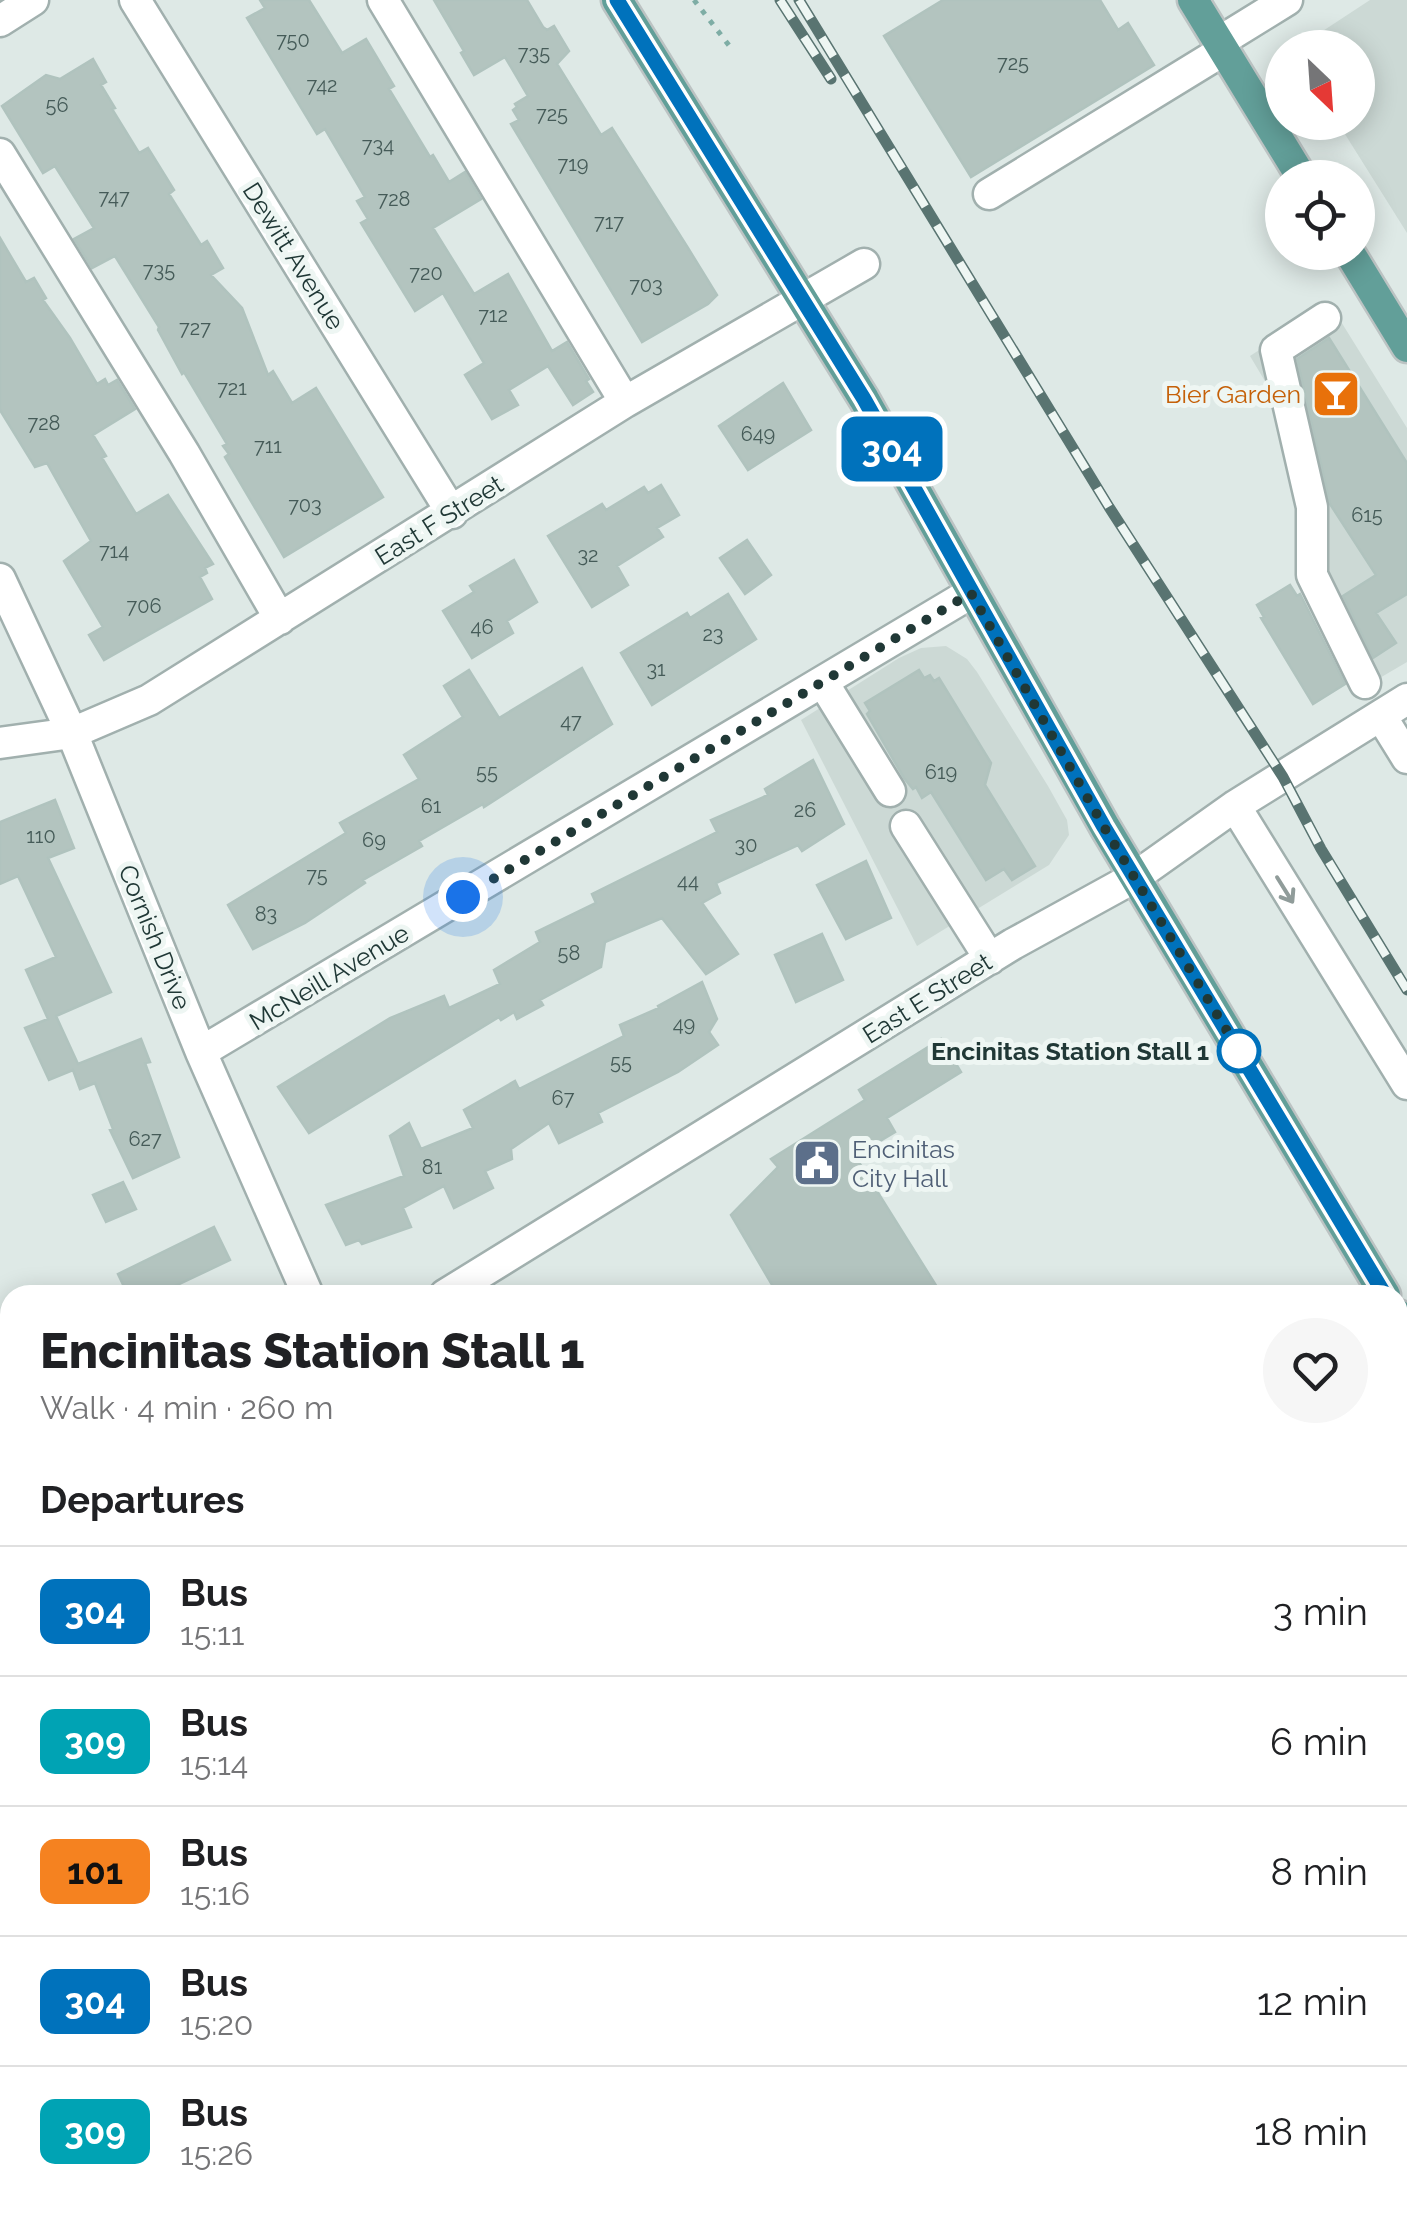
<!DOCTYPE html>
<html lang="en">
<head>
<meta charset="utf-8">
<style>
  :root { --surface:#fff; --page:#f6f6f6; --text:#202124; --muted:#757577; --line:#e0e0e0 }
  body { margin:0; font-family:Raleway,sans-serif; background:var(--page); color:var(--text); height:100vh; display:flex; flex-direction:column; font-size:38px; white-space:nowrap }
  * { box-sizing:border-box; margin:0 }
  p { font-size:32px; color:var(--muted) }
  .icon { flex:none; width:55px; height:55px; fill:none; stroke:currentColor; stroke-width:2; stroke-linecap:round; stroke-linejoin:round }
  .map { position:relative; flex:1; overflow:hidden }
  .panel { position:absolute; left:0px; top:1285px; width:1408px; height:932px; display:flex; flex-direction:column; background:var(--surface); border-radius:30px 30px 0 0; box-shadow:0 5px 25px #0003 }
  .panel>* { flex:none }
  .badge { padding:0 20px; border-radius:15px; font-size:35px; line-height:65px }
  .needle { width:65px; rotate:155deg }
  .tools { position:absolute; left:1265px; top:30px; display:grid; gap:20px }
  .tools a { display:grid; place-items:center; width:110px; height:110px; border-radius:50%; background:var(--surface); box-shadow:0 5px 25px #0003; font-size:50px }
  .you { position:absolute; width:50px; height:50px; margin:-25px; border:8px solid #fff; border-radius:50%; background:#1a73e8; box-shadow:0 0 0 15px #1a73e833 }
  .map>.badge { position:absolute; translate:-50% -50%; box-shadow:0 0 0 5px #fff }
  h2 { padding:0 40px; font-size:38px; line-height:90px }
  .round { display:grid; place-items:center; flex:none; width:105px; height:105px; border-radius:52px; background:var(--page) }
  .head { display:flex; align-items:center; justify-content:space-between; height:170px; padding:0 40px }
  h1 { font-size:48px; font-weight:800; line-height:75px }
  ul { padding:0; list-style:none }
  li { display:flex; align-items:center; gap:30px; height:130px; padding:0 40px; border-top:2px solid var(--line) }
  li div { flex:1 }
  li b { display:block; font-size:38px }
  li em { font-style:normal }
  li .badge { min-width:110px; font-weight:700; text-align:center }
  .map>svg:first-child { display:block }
  .built { fill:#ccd9d5 }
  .green { fill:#b6dbc6 }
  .building { fill:#b3c4bf; stroke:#b0c3be; stroke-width:2.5 }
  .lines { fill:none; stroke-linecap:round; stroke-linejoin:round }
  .minor-casing { stroke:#a1b0ae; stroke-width:35 }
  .major-casing { stroke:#bcc3c3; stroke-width:35 }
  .path { stroke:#7eada5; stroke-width:5; stroke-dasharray:5 8; stroke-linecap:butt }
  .minor { stroke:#fff; stroke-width:30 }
  .major { stroke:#629f99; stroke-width:30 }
  .rail-casing { stroke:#597471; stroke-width:11 }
  .rail { stroke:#eef6f3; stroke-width:8; stroke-dasharray:22; stroke-linecap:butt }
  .oneway { stroke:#909c9a }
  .line-casing { stroke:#fff; stroke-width:22 }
  .line { stroke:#0072bc; stroke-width:15 }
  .walk { stroke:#203836; stroke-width:10; stroke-dasharray:0 18 }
  .stop-dot { fill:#fff; stroke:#0072bc; stroke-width:5 }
  .labels { text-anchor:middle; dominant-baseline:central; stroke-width:10; stroke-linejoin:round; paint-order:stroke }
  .number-label { font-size:20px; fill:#455b58 }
  .street-label { font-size:25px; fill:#203836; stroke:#eef6f3 }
  .food-label { font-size:25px; fill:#c56008; stroke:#eef6f3; text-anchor:end }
  .stop-label { font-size:25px; font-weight:bold; fill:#203836; stroke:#eef6f3; text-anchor:end }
  .service-label { font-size:25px; fill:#4e5e75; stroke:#eef6f3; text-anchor:start }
</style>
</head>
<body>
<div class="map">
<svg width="1407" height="2217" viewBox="0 0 1407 2217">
  <rect width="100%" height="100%" fill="#dee9e6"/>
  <path class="built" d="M1370,0H1407V233L1338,123L1358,122V48L1304,47L1306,42Z
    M1330,304L1407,428V662L1361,689L1308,553L1281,408L1250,356Z
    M946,646L967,659L977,672L1048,786L1067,820L1069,835L1049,865L917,946L801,720L899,658L921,648Z"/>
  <path class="green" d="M673,2208H1048V2217H678Z"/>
  <path class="building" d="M260,0H309L342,53L366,39L394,86L389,89L430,157L433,155L449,182L465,172L481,199L433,228L474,294L508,274L552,351L567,342L589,379L586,381L593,392L573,405L548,366L509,390L518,405L492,419L465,375L484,363L443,293L415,311L361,223L368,219L357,201L365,197L325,129L317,134L247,18L265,8Z
    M434,0H527L543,27L547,30L554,26L569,51L557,64L601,135L612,128L688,248L717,295L708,304L642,342L511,124L519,120L513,110L517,107L515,104L528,96L505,57L474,75L461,53L464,51Z
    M943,0H1100L1118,30L1128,23L1154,65L971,177L884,36Z
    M93,59L106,82L101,85L115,108L112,109L139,153L148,148L174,190L169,194L201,245L207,241L223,268L211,275L242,308L268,375L273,371L292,403L316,388L383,497L284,557L225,457L229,454L223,446L227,444L184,372L182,374L158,330L159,327L115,256L92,268L74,239L94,228L55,166L43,173L2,106L46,75L60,79Z
    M0,238L26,282L34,278L46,298L43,300L70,338L97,384L105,379L108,385L117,380L135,409L93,435L106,456L102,458L136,514L168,495L213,564L205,568L207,573L200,577L212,599L104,660L89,635L103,627L64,561L91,541L47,463L35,467L0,410Z
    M1329,338L1407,463V594L1376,613L1396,643L1373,658L1343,596L1376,575L1330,504L1297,359Z
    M783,383L811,430L748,470L719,426Z
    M661,485L679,515L657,528L663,537L617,566L628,585L592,607L548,536L602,504L606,510L644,487L648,493Z
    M747,540L771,575L745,594L720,558Z
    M514,560L537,602L507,621L513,633L472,658L443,611L474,592L470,586Z
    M1290,585L1297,596L1300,594L1345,684L1313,704L1261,618L1264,617L1257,605Z
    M728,594L756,639L652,705L621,653L687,613L690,618Z
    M582,668L612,724L484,807L483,804L419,841L422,846L363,880L365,883L305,923L253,949L228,905L346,833L340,823L419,779L404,755L463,717L444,686L469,670L499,718Z
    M919,670L924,678L930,675L934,681L939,678L991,763L985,785L1035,866L1012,880L1004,869L986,880L931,792L922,798L916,787L913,789L904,778L867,714L870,711L865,703Z
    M813,760L844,824L802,851L798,845L716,883L720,893L702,903L738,954L706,974L662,918L605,942L601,967L540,1000L543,1005L517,1019L514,1012L501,1020L499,1017L309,1133L278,1087L390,1018L444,996L449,1008L500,984L494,970L540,942L536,932L596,903L592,894L717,832L711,820L768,795L765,789Z
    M55,800L74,848L48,858L111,992L56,1016L78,1064L141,1039L150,1062L145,1063L179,1157L133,1178L110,1130L113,1129L95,1083L80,1089L73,1070L49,1080L25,1028L48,1019L26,970L56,957L18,876L0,884V822Z
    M866,861L891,918L846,939L817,885Z
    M822,934L843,980L796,1002L775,955Z
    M702,982L717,1019L709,1032L718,1045L678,1072L598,1113L602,1122L559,1143L549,1123L511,1149L512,1159L485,1171L493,1188L454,1208L444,1186L403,1208L411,1227L362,1244L359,1240L346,1245L326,1205L404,1176L390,1136L409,1123L421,1149L473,1128L464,1110L515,1081L519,1089L624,1036L620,1025L659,1008L658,1006Z
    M941,1039L961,1072L887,1118L895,1132L855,1156L942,1295H778L731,1215L778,1167L771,1159L865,1100L859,1090Z
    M123,1182L136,1209L106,1222L93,1195Z
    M214,1227L230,1260L156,1295H128L118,1274Z"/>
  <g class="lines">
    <g class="minor-casing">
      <path id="minor" d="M135,0L452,513
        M383,0L625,402
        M0,21L33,0
        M1219,42L1287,0
        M0,154L184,453L280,619
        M989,194L1224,50
        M1325,318L1276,350L1312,507V575L1365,683
        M0,579L72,733L201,1052L308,1295
        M824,684L890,791
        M1381,716L1407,758
        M0,743L72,733L149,700L625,402L864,264
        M1235,806L1407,1084
        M906,826L990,959
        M201,1052L971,593
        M445,1295L1013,944L1135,877L1235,806L1407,699
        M1398,1476L1407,1470
        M0,1660L10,1681
        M1398,1718L1407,1735
        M1398,1850L1407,1844
        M545,2208L550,2217
        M1363,2208L1367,2217
        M63,2217L83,2208
        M432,2217L453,2208
        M1076,2217L1079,2208"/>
    </g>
    <g class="major-casing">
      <path id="major" d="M617,0L864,399L1105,827L1385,1295
        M1193,0L1302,178
        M1349,252L1407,347
        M1398,1315L1407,1331"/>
    </g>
    <path class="path" d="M694,0L731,48
      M710,2208L717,2217
      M986,2208L992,2217"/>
    <use href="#minor" class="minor"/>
    <use href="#major" class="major"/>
    <g class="rail-casing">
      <path id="rail" d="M780,0L831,79
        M799,0L1109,507L1283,777L1321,849L1407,990"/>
    </g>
    <use href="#rail" class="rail"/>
  </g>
  <defs><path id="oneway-shaft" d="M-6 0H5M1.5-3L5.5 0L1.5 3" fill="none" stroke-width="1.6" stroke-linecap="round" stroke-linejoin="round" transform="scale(2.5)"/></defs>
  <use class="oneway" href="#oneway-shaft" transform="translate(1285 890) rotate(58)"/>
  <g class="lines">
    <g class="line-casing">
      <path id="line" d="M617,0L864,399L1104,827L1385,1295"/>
    </g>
    <use href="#line" class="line"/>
    <path class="walk" d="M463,897L971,593L1104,827L1248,1066L1239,1051"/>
  </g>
  <defs>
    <g id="bar-square" transform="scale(2.5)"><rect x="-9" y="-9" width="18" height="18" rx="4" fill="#e8710a" stroke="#eef6f3"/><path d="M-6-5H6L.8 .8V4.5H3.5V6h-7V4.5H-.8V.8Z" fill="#fff"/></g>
    <g id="civic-square" transform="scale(2.5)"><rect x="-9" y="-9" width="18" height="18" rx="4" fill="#5c6f8a" stroke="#eef6f3"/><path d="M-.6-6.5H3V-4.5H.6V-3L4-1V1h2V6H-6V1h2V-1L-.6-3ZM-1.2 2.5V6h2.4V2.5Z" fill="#fff"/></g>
  </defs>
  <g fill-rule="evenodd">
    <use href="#bar-square" x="1336" y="394"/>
    <use href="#civic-square" x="817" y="1163"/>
  </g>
  <circle class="stop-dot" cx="1239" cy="1051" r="20"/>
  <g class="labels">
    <g class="number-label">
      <text x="293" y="40">750</text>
      <text x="534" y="53">735</text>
      <text x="1013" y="63">725</text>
      <text x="322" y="85">742</text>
      <text x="57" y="105">56</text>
      <text x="552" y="114">725</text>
      <text x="378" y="145">734</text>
      <text x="573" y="164">719</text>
      <text x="114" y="197">747</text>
      <text x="394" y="199">728</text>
      <text x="609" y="222">717</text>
      <text x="159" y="270">735</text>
      <text x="426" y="273">720</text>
      <text x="646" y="285">703</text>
      <text x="493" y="315">712</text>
      <text x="195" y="328">727</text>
      <text x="232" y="388">721</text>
      <text x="44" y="423">728</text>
      <text x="758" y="434">649</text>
      <text x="268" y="446">711</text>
      <text x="305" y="505">703</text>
      <text x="1367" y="515">615</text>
      <text x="114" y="551">714</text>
      <text x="588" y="555">32</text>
      <text x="144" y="606">706</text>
      <text x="482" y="627">46</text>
      <text x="713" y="634">23</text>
      <text x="656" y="669">31</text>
      <text x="571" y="721">47</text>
      <text x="487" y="772">55</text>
      <text x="941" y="772">619</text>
      <text x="431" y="806">61</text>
      <text x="805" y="810">26</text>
      <text x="41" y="836">110</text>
      <text x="374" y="840">69</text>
      <text x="746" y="845">30</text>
      <text x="317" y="875">75</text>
      <text x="688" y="881">44</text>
      <text x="266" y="914">83</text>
      <text x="569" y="953">58</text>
      <text x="684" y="1024">49</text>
      <text x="621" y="1062">55</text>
      <text x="563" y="1098">67</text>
      <text x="145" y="1139">627</text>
      <text x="432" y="1167">81</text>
    </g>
    <g class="street-label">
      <text transform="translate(294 256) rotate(58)">Dewitt Avenue</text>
      <text transform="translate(439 520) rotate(-32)">East F Street</text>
      <text transform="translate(155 937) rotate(68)">Cornish Drive</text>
      <text transform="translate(329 977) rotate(-31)">McNeill Avenue</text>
      <text transform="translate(927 998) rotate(-32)">East E Street</text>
    </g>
    <g class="food-label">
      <text x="1301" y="394">Bier Garden</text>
    </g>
    <g class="stop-label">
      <text x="1209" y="1051">Encinitas Station Stall 1</text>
    </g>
    <g class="service-label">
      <text x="852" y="1149">Encinitas<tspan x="852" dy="29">City Hall</tspan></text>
    </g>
  </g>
</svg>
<div class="tools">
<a><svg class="needle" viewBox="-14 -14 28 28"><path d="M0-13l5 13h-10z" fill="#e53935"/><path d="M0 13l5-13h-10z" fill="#757577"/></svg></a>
<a><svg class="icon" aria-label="locate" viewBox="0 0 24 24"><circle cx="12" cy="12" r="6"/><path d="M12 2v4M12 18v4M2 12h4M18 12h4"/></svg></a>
</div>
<div class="you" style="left:463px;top:897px"></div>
<b class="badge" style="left:892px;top:449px;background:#0072bc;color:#fff">304</b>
<section class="panel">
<div class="head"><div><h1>Encinitas Station Stall 1</h1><p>Walk · 4 min · 260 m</p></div><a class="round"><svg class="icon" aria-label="heart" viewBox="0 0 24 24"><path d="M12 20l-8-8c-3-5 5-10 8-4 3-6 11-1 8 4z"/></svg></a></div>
<h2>Departures</h2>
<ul>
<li><span class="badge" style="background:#0072bc;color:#fff">304</span><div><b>Bus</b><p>15:11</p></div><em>3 min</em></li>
<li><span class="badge" style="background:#00a3b4;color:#fff">309</span><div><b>Bus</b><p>15:14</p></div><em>6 min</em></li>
<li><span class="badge" style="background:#f58220;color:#111">101</span><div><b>Bus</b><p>15:16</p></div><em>8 min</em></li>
<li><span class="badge" style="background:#0072bc;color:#fff">304</span><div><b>Bus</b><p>15:20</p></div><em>12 min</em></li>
<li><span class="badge" style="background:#00a3b4;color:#fff">309</span><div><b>Bus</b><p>15:26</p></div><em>18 min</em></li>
</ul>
</section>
</div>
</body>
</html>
